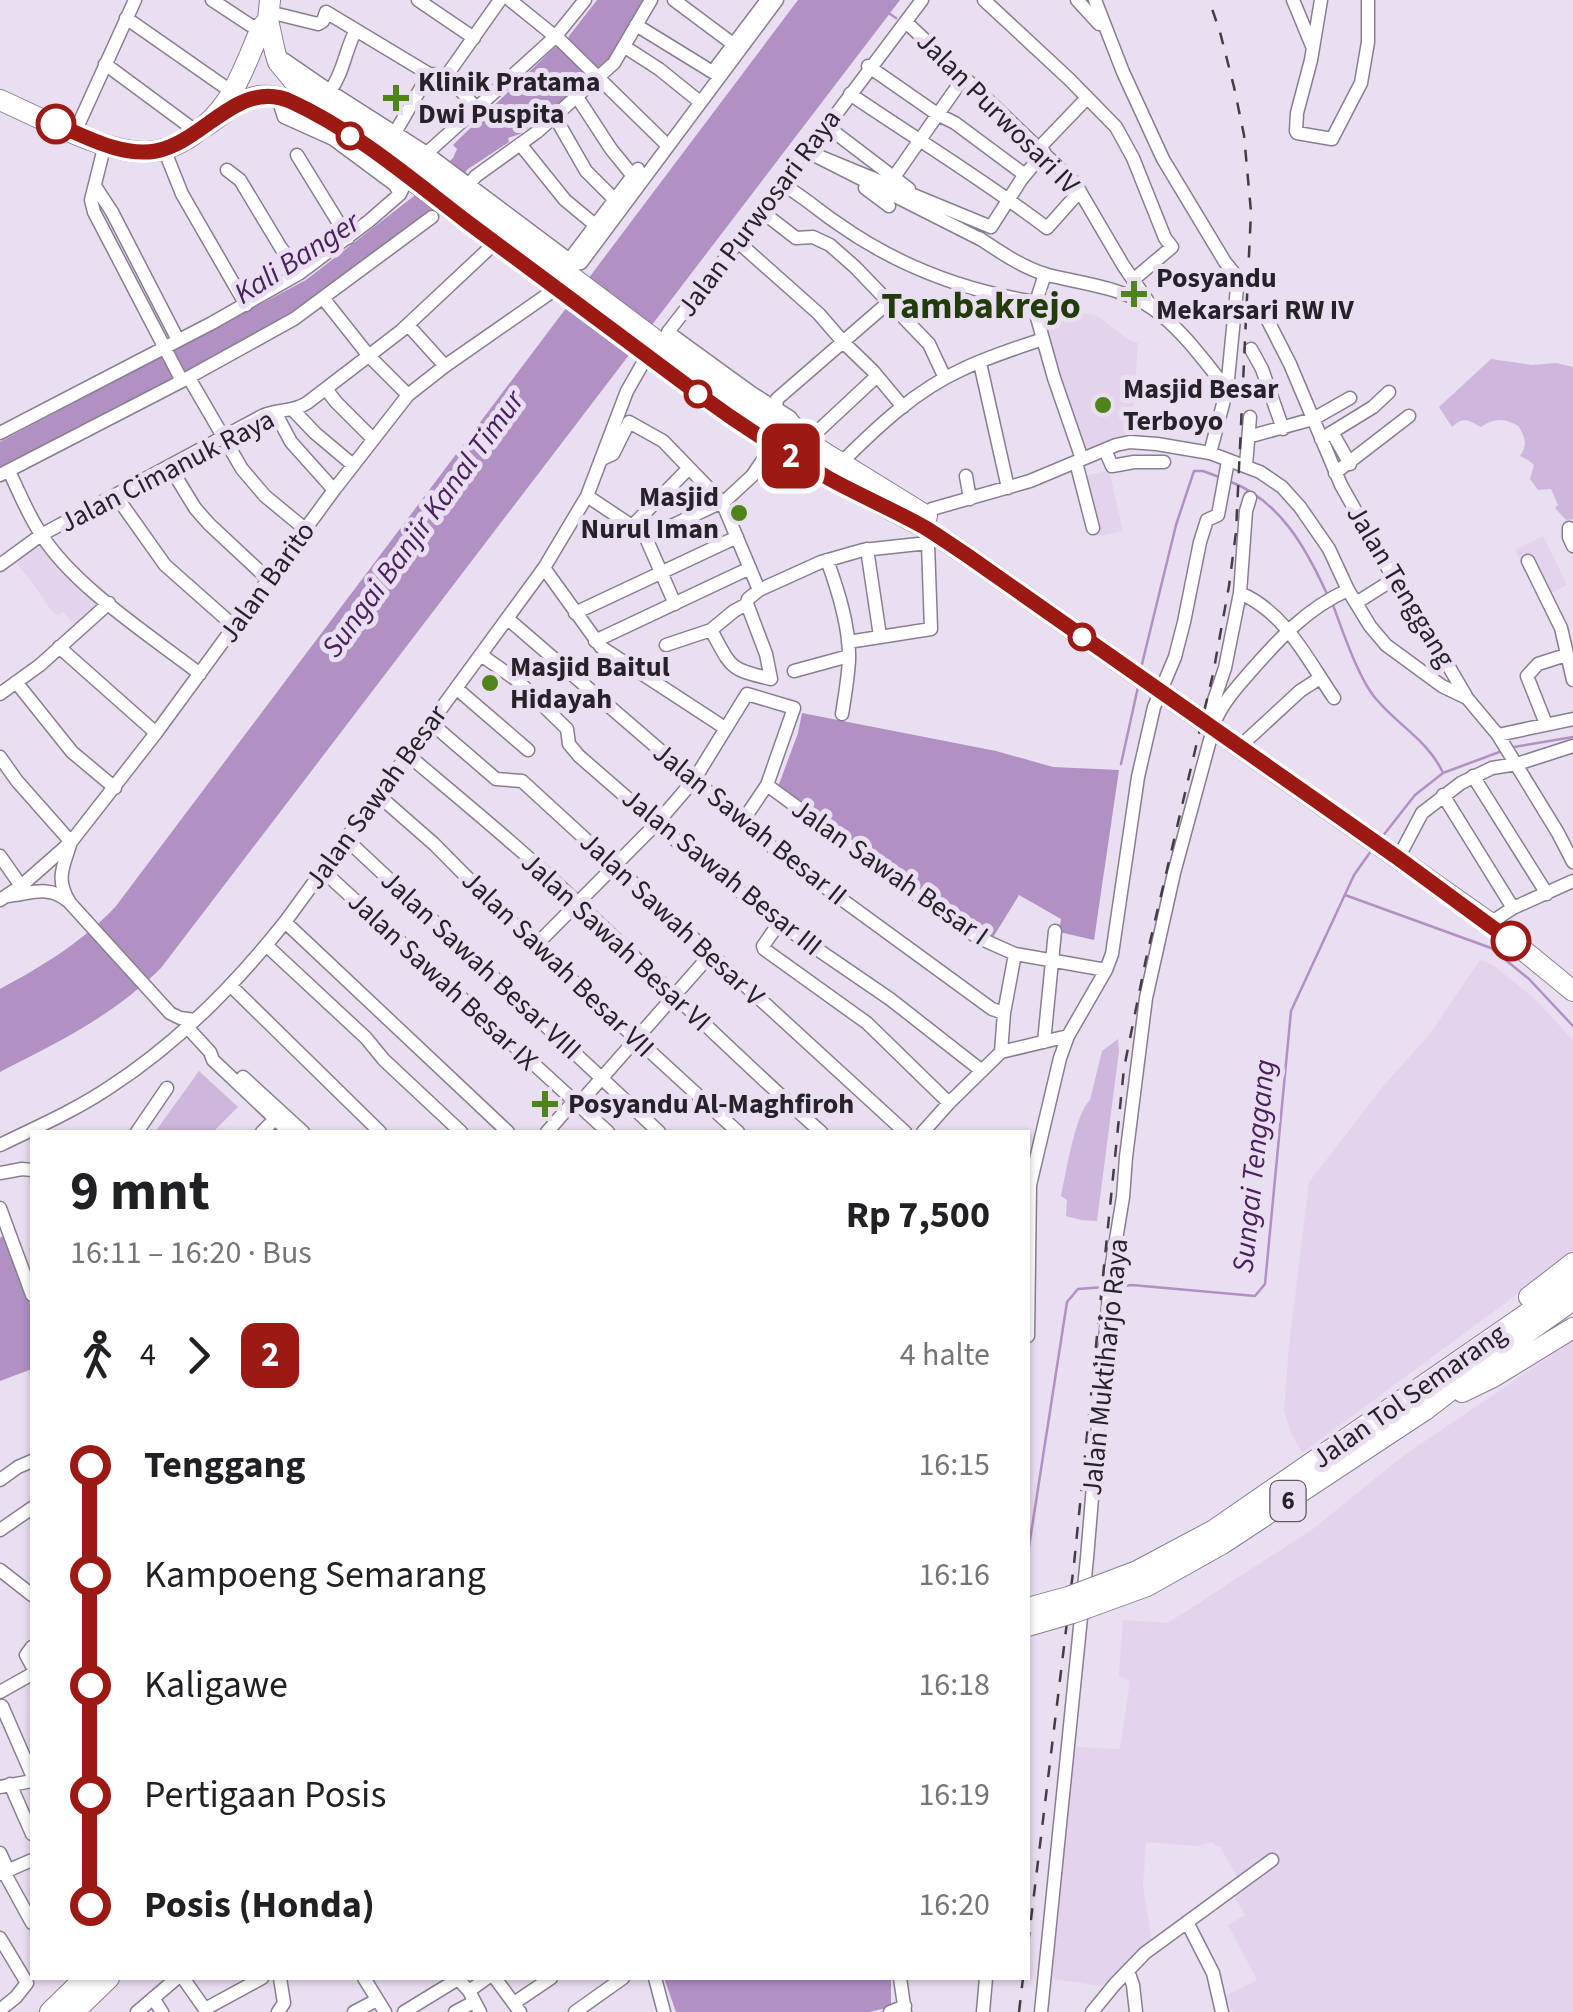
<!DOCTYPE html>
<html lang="id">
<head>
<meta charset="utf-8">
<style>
  :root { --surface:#fff; --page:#f2f2f2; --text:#202124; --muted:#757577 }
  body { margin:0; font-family:"Source Sans 3",sans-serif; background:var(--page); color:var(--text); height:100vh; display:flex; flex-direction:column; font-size:38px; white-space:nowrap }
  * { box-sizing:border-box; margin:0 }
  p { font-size:32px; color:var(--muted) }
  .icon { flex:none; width:55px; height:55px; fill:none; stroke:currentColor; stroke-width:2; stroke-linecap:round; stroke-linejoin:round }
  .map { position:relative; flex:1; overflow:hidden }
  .sheet { position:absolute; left:30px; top:1130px; width:1000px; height:850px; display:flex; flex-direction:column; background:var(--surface); border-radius:0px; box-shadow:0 2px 8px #0004 }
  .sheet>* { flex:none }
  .badge { padding:0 20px; border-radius:15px; font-size:35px; line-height:65px }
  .map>.badge { position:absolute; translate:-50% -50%; box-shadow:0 0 0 5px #fff }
  .legs { display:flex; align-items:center; gap:15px; height:110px; padding:0 40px; font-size:32px }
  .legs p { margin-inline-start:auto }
  .overview { display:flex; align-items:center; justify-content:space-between; height:170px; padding:0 40px }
  h1 { font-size:55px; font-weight:700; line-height:75px }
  ul { padding:0 40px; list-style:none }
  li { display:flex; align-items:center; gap:35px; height:110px; font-size:38px }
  li i { display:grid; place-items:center; width:15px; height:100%; margin:0 12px; background:currentColor }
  li i::after { content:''; width:25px; height:25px; margin:-12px; border:8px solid; border-radius:50%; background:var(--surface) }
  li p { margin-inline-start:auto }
  li:first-child i { background:linear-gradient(#0000 50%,currentColor 0) }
  li:last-child i { background:linear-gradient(currentColor 50%,#0000 0) }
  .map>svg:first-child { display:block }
  .built { fill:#e4d3ed }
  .green { fill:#ceb6dc }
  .water { fill:#b190c3 }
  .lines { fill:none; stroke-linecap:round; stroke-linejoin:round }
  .stream { stroke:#b190c3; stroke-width:2.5 }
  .minor-casing { stroke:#897e8f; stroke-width:15 }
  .highway-casing { stroke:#897e8f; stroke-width:22 }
  .minor { stroke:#fff; stroke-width:12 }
  .highway { stroke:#fff; stroke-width:20 }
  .rail { stroke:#423d46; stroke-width:2.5; stroke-dasharray:12 12; stroke-linecap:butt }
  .highway-bridge-casing { stroke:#897e8f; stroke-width:22; stroke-linecap:butt }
  .highway-bridge { stroke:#fff; stroke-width:20 }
  .line-1-casing { stroke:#fff; stroke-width:22 }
  .line-1 { stroke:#9c1a13; stroke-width:15 }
  .poi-dot { fill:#4f841b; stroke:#eadef1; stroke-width:4 }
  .stop-1-dot { fill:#fff; stroke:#9c1a13; stroke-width:5 }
  .labels { text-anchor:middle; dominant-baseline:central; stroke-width:10; stroke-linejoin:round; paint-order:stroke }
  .shield { fill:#eadef1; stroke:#615a65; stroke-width:2.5 }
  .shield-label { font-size:25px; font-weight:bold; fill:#262229 }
  .poi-label { font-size:28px; font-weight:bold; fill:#262229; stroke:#eadef1; text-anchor:start }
  .street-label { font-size:28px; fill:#262229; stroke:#eadef1 }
  .water-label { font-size:30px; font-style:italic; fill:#4a205e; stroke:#eadef1 }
  .district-label { font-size:38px; font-weight:bold; fill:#223b0a; stroke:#eadef1 }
</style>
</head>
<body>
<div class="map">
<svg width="1573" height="2012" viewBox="0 0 1573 2012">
  <rect width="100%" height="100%" fill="#eadef1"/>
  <path class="built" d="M1053,307L1097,316L1129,340L1138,343L1131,441L1083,457L1037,312Z
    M1109,470L1123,531L1095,537L1082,477Z
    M1543,536L1567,585L1543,597L1538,593L1515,550Z
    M39,538L103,603L77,628L63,612L58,616L50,609L32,582L12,558Z
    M1480,960L1493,965L1535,999L1573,1040V1250L1538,1279L1302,1453L1291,1433L1284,1411L1289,1346L1309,1182L1385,1084L1429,1035Z
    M1573,1341V2012H1233L1225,1996L1257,1980L1228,1925L1245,1915L1233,1895L1242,1887L1220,1846H1216L1213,1842L1197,1846L1146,1842L1143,1886L1152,1943L1106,1984L1100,1986L1053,1979L1056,1919L1073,1749L1075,1747L1120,1749L1130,1681L1119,1676L1123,1620L1168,1623L1313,1529L1403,1456Z"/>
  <path class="green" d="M1491,359L1532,365L1556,363L1573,367V519L1566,520L1555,508L1558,505L1551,489L1538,490L1530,479L1534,465L1528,460L1520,456C1528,446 1525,435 1518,426C1504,418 1494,418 1481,427C1469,420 1463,416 1452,427L1439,407Z
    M1118,1039L1119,1051L1097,1221L1081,1220L1066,1216L1067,1200L1061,1196C1066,1173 1075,1114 1090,1100L1102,1051Z
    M199,1071L238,1107L213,1132H155Z"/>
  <path class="water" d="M597,0H647C640,12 633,23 624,33C613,47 614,62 596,69L592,78L520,134L508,138L509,142L468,169L435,211L326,294L277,324L0,471V442L306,280L414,196L453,158L457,149L453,145L459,139L554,48L568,40L569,36Z
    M798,0H900L161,968C111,1017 62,1040 0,1072V989C41,967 84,941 116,906Z
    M802,713L996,751L1053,767L1119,770L1094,940L1059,932L1061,919L1019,895L992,939L778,787L798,733Z
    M7,1233L32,1311V1369L0,1381V1238Z
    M664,1978H891V2007L869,2012H676Z"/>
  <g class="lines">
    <path class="stream" d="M890,14L896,18
      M1231,482C1280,501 1306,548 1327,594
      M1333,605C1343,632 1359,680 1377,700C1398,725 1428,741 1442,771
      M1142,664L1176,525L1194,471H1203L1219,477
      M1514,747L1573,737
      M1121,764L1138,687
      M1382,837L1415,795L1443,773L1502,751
      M1345,895L1491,948L1529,979L1573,1026
      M1113,1287L1132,1285L1255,1296L1265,1284L1291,1011L1354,875L1371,851
      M1028,1553L1067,1302L1078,1289L1105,1287"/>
    <g class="minor-casing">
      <path id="minor" d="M212,0L250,25L261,28
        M418,0L474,38
        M510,0L562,42L667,145
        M674,0L737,47
        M984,0L1069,79L1116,127L1133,158L1165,238L1172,247L1133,280
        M1077,0L1099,24
        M1095,0L1123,72L1163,159L1225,262L1238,278L1227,389L1210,453
        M1293,0L1312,46
        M1321,0L1311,60L1297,113L1296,131L1297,133L1332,139L1361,83L1368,42V0
        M269,12L318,24L323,21L326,12L429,74L447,75L500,0
        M126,18L232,92
        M906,22L1075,183L1123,265L1151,306
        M636,25L719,76
        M625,47L659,69L700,102
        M285,60L330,91C344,72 345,50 356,30
        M105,64L197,132
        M717,66L767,0
        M872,66H868L937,114L955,123L1025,175
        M447,75L476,108
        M851,93L850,94C916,139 984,180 1047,228L1080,191
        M577,97L611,149L637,181
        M325,99L330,91L427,153L575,264L581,263L777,0
        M289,100L281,108L284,117L333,139L395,185L400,194
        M555,117L586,171L618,203
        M828,125H825L909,189
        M396,131L429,74
        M75,132L135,0
        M105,144L91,200L94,212L182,381
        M520,144L565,200L600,229
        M1039,148L1087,98
        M164,149L182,194L246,305
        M427,153L555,37L585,0
        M297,155L348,238
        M227,170L240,180L281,248L300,273
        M894,177L964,77
        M780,183C800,194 818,210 837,223C896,265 964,291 1036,302
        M469,184L476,176L537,132L614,63L651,0
        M95,186L112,212L178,340
        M865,188L889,206
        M763,210L761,211L796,238L813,237L830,245L855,267L929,344L945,378
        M979,238C1000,252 1023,268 1048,275C1084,284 1121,287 1152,308C1182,329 1204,361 1227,389
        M982,240L804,150L991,227L1021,180L1044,152
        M738,242L819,314L844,343L873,371L903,407
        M569,260L638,169
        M1045,274L1036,302V314L1054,378L1082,459
        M323,298L369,356L408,395
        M1262,309L1290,364L1341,485L1394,579L1425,626L1466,696
        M408,325L445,366
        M1251,349L1262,369L1283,429
        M980,363L1008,488
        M189,378L242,469L265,496L305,529
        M326,389L336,402L373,439
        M776,407L777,399L889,302
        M294,411L315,433L353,465
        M275,412L291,442L334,490
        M1332,432L1350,464
        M0,433L212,323L300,273L369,221L400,194L408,177
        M804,435L790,417L752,393L668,332L763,210L804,150L828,125L922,0
        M1255,435L1313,419L1350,398
        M1321,439L1373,407L1389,392
        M809,443L818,431L877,376
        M1105,450L1112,466L1134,462H1164
        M602,459L613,454L629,422L663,441L722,502L759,590
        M1076,462L1093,528
        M841,463C877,427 916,390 963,369C988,357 1016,348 1043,339
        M1246,465L1250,417
        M170,467L195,508L209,524L269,580
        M9,471C19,492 28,515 41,534C73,586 151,636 200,674
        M1335,473L1409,416
        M0,475L182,381L294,319L432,217
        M966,476L970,499
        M116,496L165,565L235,627
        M587,496L632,526L646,538L675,604
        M632,526L689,468
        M1569,528V537L1573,546
        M646,538L726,500L752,476L773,445
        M867,549L880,636
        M827,560C838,590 850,627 849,660C848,678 845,696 842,714
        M1528,561L1561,628L1573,680
        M0,565L41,535L264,415C279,409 293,412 307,403L401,331L495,243
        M544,568L601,647L725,728
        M1240,593C1286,613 1307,659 1334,698
        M1356,603L1394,579
        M575,613L737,537
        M508,619L785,858L992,1009L1004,1013
        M711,630C732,668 728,669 771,679L766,654L747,604L748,599L759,590L821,562L863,550L928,543L924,527L926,515L932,509L1030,481L1116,445L1130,442L1157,444L1210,453L1260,472L1282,487L1300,507L1329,549L1348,590L1370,626L1386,645L1442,686L1467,698L1498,735L1558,833L1573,862
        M595,641L750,568
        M848,642L931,629L928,543
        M666,645L711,630L734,611L747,604
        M59,647L156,733
        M481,655L518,681L567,729L569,744L579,756L679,843L779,923L890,999L982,1071
        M794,671L849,656
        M16,682L72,752L115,788
        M456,688L528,750
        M0,694L40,665L109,603
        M1210,712L1225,668L1240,593L1246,511L1250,498
        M1217,717C1225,700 1238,686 1250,672C1279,639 1307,608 1348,590
        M431,723L496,779L522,781L905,1132
        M1546,724L1527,676L1538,664L1566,655
        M1498,735L1573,719
        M1248,739L1300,691L1320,678
        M408,755C466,804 526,853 581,906C661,982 739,1059 821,1132
        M0,757L17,781L71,842C63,867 55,879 70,903L170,1013L180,1018L195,1020
        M1473,776L1547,894
        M767,785L925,901L977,937L1015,954L1106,970
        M378,795L434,844L535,946L738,1132
        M1443,795L1513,908
        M346,839L659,1132
        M1403,849L1422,813L1461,783L1492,768L1517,764L1573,746
        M0,856L21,886
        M322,870L608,1132
        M7,896C30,894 48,884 68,901
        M0,900L21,886L71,842L156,733L334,490L408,395L445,366L557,288
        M285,922L508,1132
        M779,923L763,946L764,949L867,1023L949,1103
        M1490,923L1513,908L1573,881
        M266,945L366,1038L384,1060L461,1132
        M535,946L657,823L694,780L747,694L794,708L767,785L742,822
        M231,986L380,1132
        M187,1027L210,1052L213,1060L289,1132
        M1044,1042L1055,931
        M1001,1052L1004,1013L1015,954
        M243,1077L303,1132
        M578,1105L711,954
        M137,1132L167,1088
        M262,1132L280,1114
        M547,1132L574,1101
        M923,1132L949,1103L1001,1052L1068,1036
        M0,1145C37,1127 76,1110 110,1087C178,1043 235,985 285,922L544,568L587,496L627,391L647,356
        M0,1173L22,1169L32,1170
        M0,1208L32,1295
        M1028,1336L1030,1185L1060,1058L1068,1036L1106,970L1112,954L1138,777L1154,707L1175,657L1184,622L1200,542L1207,520L1218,515L1228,461
        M0,1480L18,1467L32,1461
        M0,1530L32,1508
        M0,1570L32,1595
        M32,1647L26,1655L32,1666
        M0,1692L32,1674
        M0,1707L2,1706L32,1775
        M10,1784L32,1834
        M0,1787L32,1781
        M0,1853L8,1870
        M4,1872L32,1923
        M0,1874L32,1860
        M1187,1922L1213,1973L1222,2012
        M0,1938L27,1983L16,1997L0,2010
        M1128,1971L1133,1985L1136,2012
        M183,1978L207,2012
        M364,1978L385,2012
        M495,1978L520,2012
        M655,1978L664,2012
        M900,1978L905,2012
        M469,1991L487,1978
        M153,1998L162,2012
        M514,2003L551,1978
        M205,2009L262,1978
        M137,2012L177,1978
        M278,2012L284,2003L280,1978
        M354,2012L377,2000
        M404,2012L458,1979L469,1991L480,2012
        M455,2012L474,2002
        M575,2012L623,1978
        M890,2012L905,2006
        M983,2012L986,1978
        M1041,2012L1087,1558L1111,1270L1123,1197L1126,1157L1146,998L1174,873L1213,729
        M1092,2012L1115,1984L1145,1953L1272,1860"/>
    </g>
    <g class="highway-casing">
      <path id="highway" d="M270,0L268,20L275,52L278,62L293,80L351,116L424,166L721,389L927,516
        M0,100C39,117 104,153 146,152C179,151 211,125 228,99C242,77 251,51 261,28L268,20
        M206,126C222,115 240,98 261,96C296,93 346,134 374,152L710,402L831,479L924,527L968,556L1490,923L1573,991
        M1529,1297L1573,1263
        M1462,1392L1493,1377L1573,1328
        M1137,1571L1214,1530L1573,1282
        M1147,1586L1222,1544L1425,1410L1504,1349L1573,1300
        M50,2012L85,1978
        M74,2012L109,1978"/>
    </g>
    <use href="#minor" class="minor"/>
    <use href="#highway" class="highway"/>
    <path class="rail" d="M1028,1944L1074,1564L1124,1068L1146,959L1213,674L1229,586L1236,532L1251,212L1244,135L1234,87L1220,32L1209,0
      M1019,2012L1023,1978"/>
    <g class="highway-bridge-casing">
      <path id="highway-bridge" d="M1028,1608L1068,1597L1137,1571
        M1028,1626L1073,1613L1147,1586"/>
    </g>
    <use href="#highway-bridge" class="highway-bridge"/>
  </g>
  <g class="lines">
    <g class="line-1-casing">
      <path id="line-1" d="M56,124C86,137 122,157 156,151C204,142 239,77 292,102C355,131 411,179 466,221C543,279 620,336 697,393C739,424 784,453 830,479C861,496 894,510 924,527C939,536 954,547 968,556L1398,858L1511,941"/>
    </g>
    <use href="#line-1" class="line-1"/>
  </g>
  <g class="poi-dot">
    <path d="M391 83h10v10h10v10h-10v10h-10v-10h-10v-10h10z"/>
    <path d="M1129 279h10v10h10v10h-10v10h-10v-10h-10v-10h10z"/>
    <circle cx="1103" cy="405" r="10"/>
    <circle cx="739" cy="513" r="10"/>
    <circle cx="490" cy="683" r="10"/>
    <path d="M540 1089h10v10h10v10h-10v10h-10v-10h-10v-10h10z"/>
  </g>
  <g class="stop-1-dot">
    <circle cx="56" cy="124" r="18"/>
    <circle cx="350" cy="136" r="12"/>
    <circle cx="698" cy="394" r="12"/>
    <circle cx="1082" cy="637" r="12"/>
    <circle cx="1511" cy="941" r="18"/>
  </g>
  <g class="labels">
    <rect class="shield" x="1270.5" y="1481" width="35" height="40" rx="8"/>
    <g class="shield-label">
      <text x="1288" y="1501">6</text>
    </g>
    <g class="poi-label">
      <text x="418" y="82">Klinik Pratama<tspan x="418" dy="32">Dwi Puspita</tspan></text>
      <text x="1156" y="278">Posyandu<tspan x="1156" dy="32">Mekarsari RW IV</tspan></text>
      <text x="1123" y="389">Masjid Besar<tspan x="1123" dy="32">Terboyo</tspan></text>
      <text x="719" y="497" text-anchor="end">Masjid<tspan x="719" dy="32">Nurul Iman</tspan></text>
      <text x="510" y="667">Masjid Baitul<tspan x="510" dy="32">Hidayah</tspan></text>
      <text x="568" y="1104">Posyandu Al-Maghfiroh</text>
    </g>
    <g class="street-label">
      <text transform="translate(998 113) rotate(45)">Jalan Purwosari IV</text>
      <text transform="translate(759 213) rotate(-53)">Jalan Purwosari Raya</text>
      <text transform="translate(167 471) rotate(-27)">Jalan Cimanuk Raya</text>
      <text transform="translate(267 582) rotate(-54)">Jalan Barito</text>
      <text transform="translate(1401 586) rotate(59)">Jalan Tenggang</text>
      <text transform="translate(376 797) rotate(-54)">Jalan Sawah Besar</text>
      <text transform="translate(750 824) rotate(39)">Jalan Sawah Besar II</text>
      <text transform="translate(722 872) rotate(39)">Jalan Sawah Besar III</text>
      <text transform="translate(890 872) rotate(35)">Jalan Sawah Besar I</text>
      <text transform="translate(672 919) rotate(43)">Jalan Sawah Besar V</text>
      <text transform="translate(616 942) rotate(43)">Jalan Sawah Besar VI</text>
      <text transform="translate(558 964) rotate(44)">Jalan Sawah Besar VII</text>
      <text transform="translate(481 965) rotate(43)">Jalan Sawah Besar VIII</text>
      <text transform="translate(443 981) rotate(43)">Jalan Sawah Besar IX</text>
      <text transform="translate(1105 1367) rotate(-84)">Jalan Muktiharjo Raya</text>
      <text transform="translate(1409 1396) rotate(-35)">Jalan Tol Semarang</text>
    </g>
    <g class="water-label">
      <text transform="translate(297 258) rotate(-33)">Kali Banger</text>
      <text transform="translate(423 524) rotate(-54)">Sungai Banjir Kanal Timur</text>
      <text transform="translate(1254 1166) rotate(-84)">Sungai Tenggang</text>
    </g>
    <g class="district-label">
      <text x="981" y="306">Tambakrejo</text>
    </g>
  </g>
</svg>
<b class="badge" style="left:791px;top:456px;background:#9c1a13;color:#fff">2</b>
<section class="sheet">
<div class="overview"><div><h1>9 mnt</h1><p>16:11 – 16:20 · Bus</p></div><b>Rp 7,500</b></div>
<div class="legs"><svg class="icon" aria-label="walk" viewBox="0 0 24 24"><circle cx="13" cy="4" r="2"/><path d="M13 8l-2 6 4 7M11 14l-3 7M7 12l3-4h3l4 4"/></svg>4<svg class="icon" aria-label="forward" viewBox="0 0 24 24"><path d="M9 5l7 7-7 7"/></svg><b class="badge" style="background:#9c1a13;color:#fff">2</b><p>4 halte</p></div>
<ul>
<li><i style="color:#9c1a13"></i><b>Tenggang</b><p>16:15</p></li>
<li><i style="color:#9c1a13"></i><span>Kampoeng Semarang</span><p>16:16</p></li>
<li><i style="color:#9c1a13"></i><span>Kaligawe</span><p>16:18</p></li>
<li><i style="color:#9c1a13"></i><span>Pertigaan Posis</span><p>16:19</p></li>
<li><i style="color:#9c1a13"></i><b>Posis (Honda)</b><p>16:20</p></li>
</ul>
</section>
</div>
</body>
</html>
